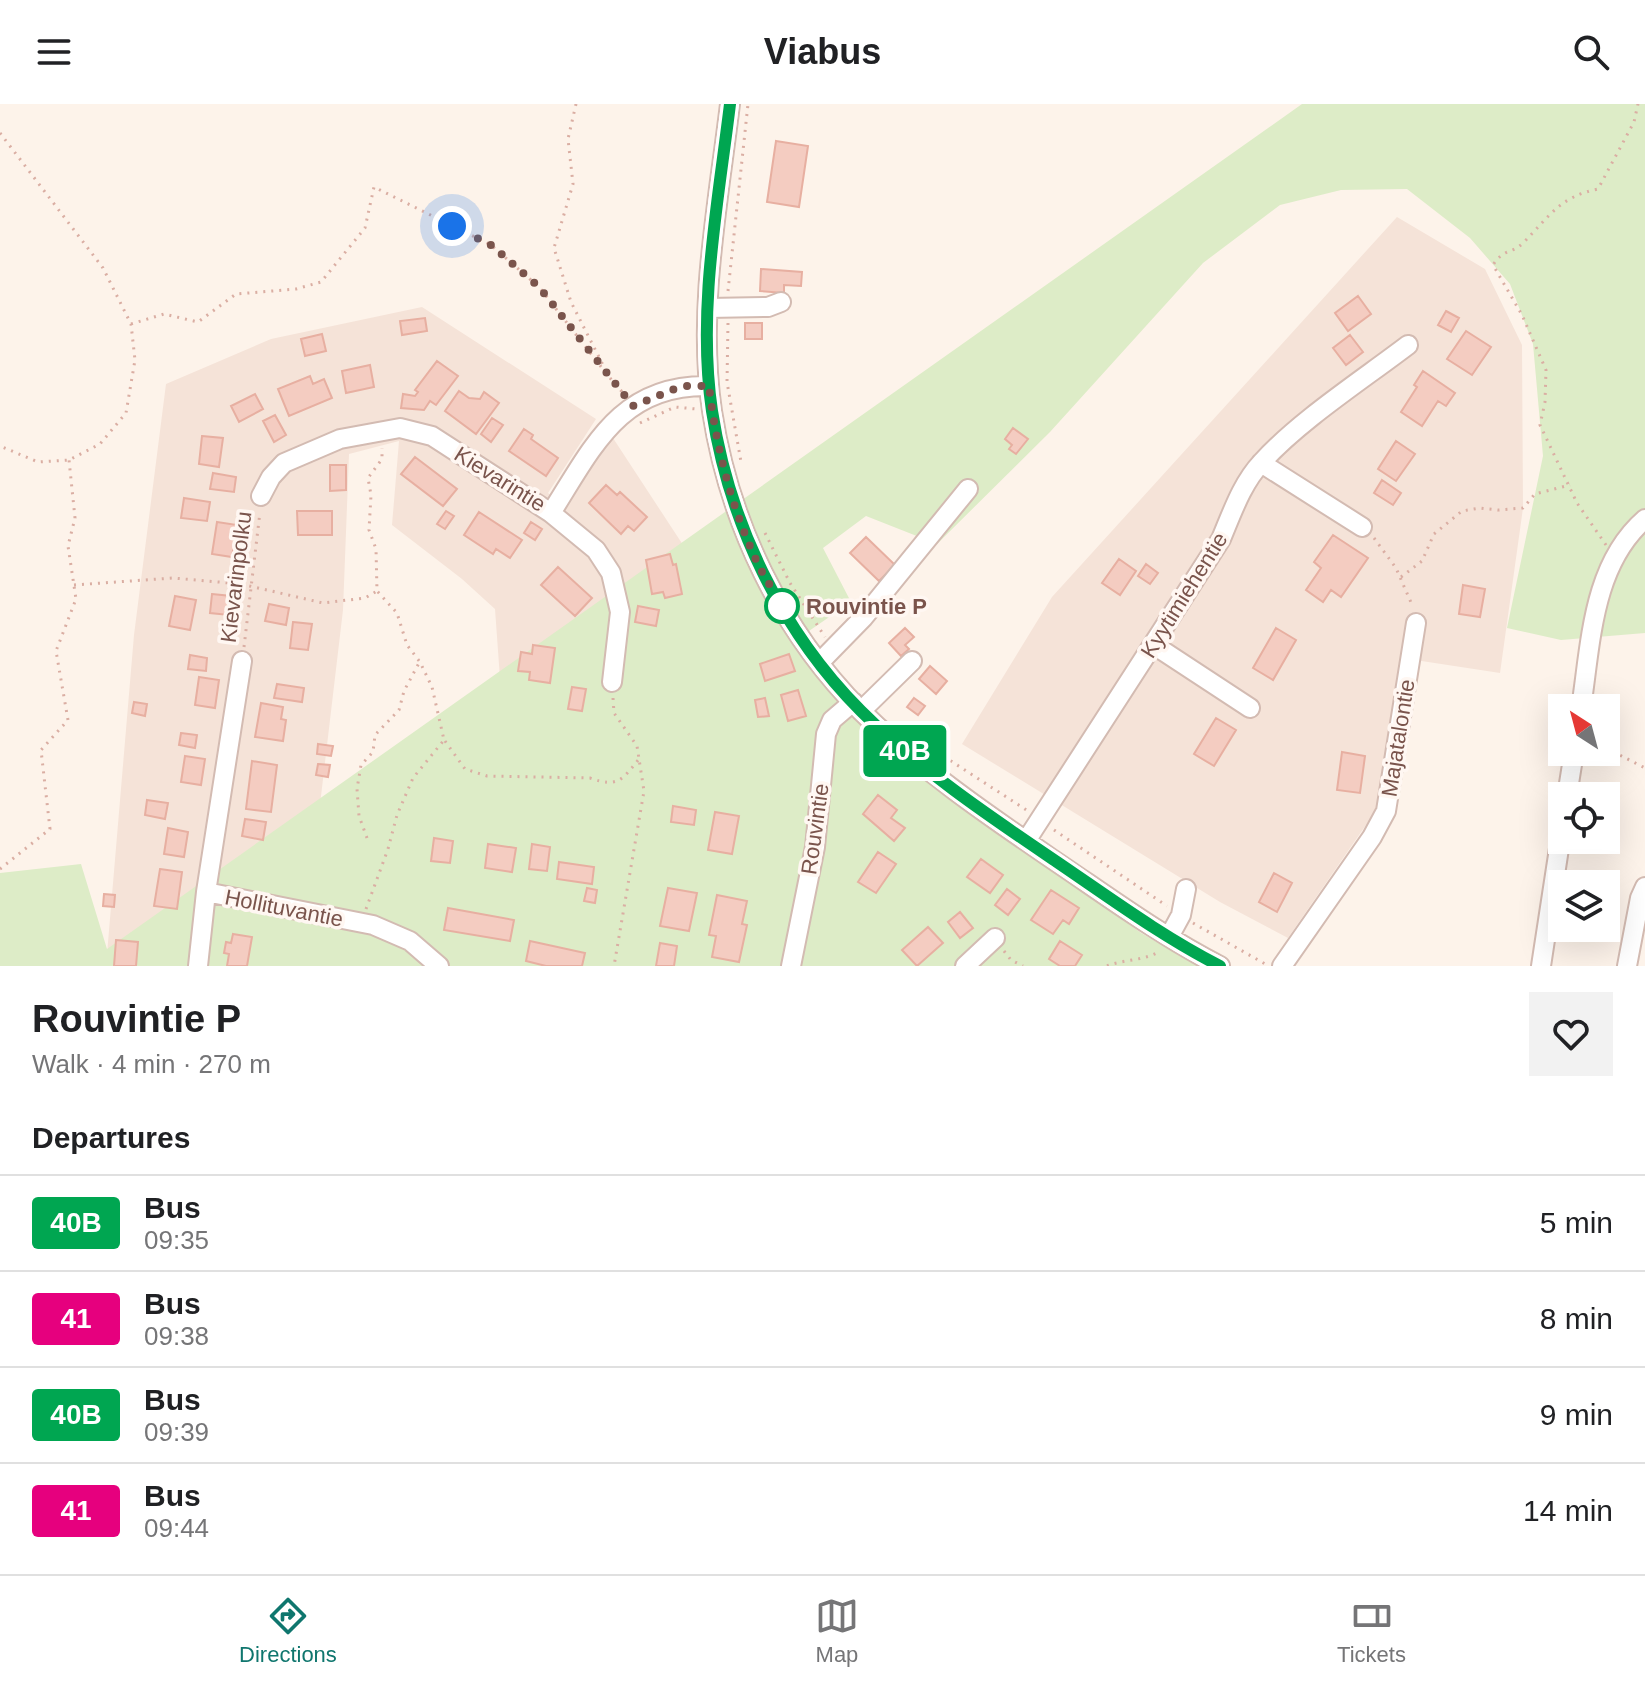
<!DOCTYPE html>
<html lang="en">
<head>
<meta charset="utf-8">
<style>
  :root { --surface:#fff; --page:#f2f2f2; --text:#202124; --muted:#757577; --line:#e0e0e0; --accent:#0f766e }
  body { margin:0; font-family:Arial,sans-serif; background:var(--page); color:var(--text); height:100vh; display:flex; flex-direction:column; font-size:30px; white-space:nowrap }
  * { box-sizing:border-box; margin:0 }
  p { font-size:26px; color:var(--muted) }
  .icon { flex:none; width:44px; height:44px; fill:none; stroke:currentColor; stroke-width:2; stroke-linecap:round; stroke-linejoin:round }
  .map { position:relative; height:862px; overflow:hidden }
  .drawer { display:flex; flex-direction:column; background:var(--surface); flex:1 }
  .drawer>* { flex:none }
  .badge { padding:0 16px; border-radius:6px; font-size:28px; line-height:52px }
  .needle { width:52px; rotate:324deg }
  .controls { position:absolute; left:1548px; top:590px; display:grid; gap:16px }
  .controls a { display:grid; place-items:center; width:72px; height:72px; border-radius:0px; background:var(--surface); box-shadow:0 8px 32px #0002; font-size:40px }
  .you { position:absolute; width:40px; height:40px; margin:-20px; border:6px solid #fff; border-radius:50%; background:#1a73e8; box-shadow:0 0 0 12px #1a73e833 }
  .map>.badge { position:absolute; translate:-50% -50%; box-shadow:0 0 0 4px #fff }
  h2 { padding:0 32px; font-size:30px; line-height:72px }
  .round { display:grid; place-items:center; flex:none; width:84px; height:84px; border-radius:0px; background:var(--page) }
  .summary { display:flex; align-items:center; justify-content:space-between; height:136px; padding:0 32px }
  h1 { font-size:38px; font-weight:700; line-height:60px }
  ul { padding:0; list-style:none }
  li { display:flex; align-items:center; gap:24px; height:96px; padding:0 32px; border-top:2px solid var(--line) }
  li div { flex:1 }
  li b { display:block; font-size:30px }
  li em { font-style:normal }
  li .badge { min-width:88px; font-weight:700; text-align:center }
  header { display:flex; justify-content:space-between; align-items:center; height:104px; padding:0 32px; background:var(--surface); font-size:36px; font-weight:700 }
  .tab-bar { display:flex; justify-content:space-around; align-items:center; height:112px; border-top:2px solid var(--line); background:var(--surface); font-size:22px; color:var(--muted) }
  .tab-bar a { display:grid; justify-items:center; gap:4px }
  .tab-bar .current { color:var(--accent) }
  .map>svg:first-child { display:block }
  .residential { fill:#f5e3d8 }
  .green { fill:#ddecc7 }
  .building { fill:#f4ccc1; stroke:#e7afa1; stroke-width:2 }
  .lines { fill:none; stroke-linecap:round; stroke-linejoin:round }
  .minor-casing { stroke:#d3bbb2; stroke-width:22 }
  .path { stroke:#daaea3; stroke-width:3; stroke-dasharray:2 6; stroke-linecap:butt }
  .minor { stroke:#fff; stroke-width:18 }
  .line-casing { stroke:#fff; stroke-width:18 }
  .line { stroke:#00a651; stroke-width:12 }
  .walk { stroke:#7a544c; stroke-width:8; stroke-dasharray:0 14.4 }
  .stop-dot { fill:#fff; stroke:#00a651; stroke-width:4 }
  .labels { text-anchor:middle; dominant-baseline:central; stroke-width:7; stroke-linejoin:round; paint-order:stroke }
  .street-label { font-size:22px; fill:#7a544c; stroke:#fff7f2 }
  .stop-label { font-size:22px; font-weight:bold; fill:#7a544c; stroke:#fff7f2; text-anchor:start }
</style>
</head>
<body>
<header><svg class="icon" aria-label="menu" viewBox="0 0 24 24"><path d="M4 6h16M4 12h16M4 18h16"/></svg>Viabus<svg class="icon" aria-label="search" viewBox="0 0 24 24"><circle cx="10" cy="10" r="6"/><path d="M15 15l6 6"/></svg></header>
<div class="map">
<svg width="1645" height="862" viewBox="0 0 1645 862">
  <rect width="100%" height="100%" fill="#fdf3ea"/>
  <path class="residential" d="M1397,113L1485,165L1522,241L1523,404L1500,569L1402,554L1379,702L1288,834L1220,798L962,640L1052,493Z
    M422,203L596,315L548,389L568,402L611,331L685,444L502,602L495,505L462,475L392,421L399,337L349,350L343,506L319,709L855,628L1085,862H106L134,531L166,280L271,235Z"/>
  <path class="green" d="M1302,0H1645V529L1561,536L1507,524L1543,352L1533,240L1510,180L1470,134L1407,85L1341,86L1280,101L1203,159L1050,328L937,440L866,412L823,444L851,498L793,538L831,590L870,631L1141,829L1198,862H0V769L81,760L107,845Z"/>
  <path class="building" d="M776,37L808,42L799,103L767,98Z
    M761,165L802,168L801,182L784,181V189L760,187Z
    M1358,192L1371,210L1348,227L1335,209Z
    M1446,207L1459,214L1451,228L1438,221Z
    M425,214L427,227L402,231L400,217Z
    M745,219H762V235H745Z
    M1466,227L1491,243L1472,271L1447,255Z
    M322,230L326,247L305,252L301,235Z
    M1350,231L1363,248L1346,261L1333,244Z
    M437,257L458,272L436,301L430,297L424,306L401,304L403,290L415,292L418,288L415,286Z
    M370,261L374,283L346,289L342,267Z
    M1423,267L1455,289L1446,302L1438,297L1422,322L1401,308L1417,283L1414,281Z
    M310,272L313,280L324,275L332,294L289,312L278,285Z
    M459,287L469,294L480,295L484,288L499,299L476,330L445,307Z
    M255,290L263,305L239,318L231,302Z
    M275,311L286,331L274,338L263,317Z
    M492,314L503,321L491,338L481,330Z
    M1013,324L1028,335L1016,350L1009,345L1012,341L1005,335Z
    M524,325L533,331L531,335L558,354L546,372L509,347Z
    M202,332L223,334L219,363L199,360Z
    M1396,337L1415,350L1396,377L1378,365Z
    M415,353L457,385L443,402L401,370Z
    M330,361H346V386L330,387Z
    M213,369L236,373L234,388L210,385Z
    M1382,376L1401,389L1393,401L1374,389Z
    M606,381L617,391L620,388L647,413L634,427L628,422L621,430L589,399Z
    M184,394L210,398L207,417L181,414Z
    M297,407H332V431H298Z
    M446,407L454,412L445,425L437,420Z
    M479,408L522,436L510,454L496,445L493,450L464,431Z
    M217,418L237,421L232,453L212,450Z
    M531,418L542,425L535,436L524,429Z
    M1333,431L1368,454L1341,493L1331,486L1323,498L1306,486L1321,464L1314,458Z
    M866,433L895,461L879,477L850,449Z
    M670,450L673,461L676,460L682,490L665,494L663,488L652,490L646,456Z
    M1119,455L1136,467L1120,491L1102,479Z
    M1146,460L1158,469L1150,480L1138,472Z
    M558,463L592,494L575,512L541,481Z
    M1463,481L1485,485L1480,513L1459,510Z
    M212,490L231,492L229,511L210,509Z
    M175,492L196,496L190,526L169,522Z
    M269,500L289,504L286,521L265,517Z
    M638,502L659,506L656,522L635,518Z
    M293,518L312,520L308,546L290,544Z
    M905,524L914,533L905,541L909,545L901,552L889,539Z
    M1276,524L1296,536L1273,576L1253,564Z
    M533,541L555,544L550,579L529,576L530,568L518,567L521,548L532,550Z
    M789,550L795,567L765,577L760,560Z
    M190,551L207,554L206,567L188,565Z
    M930,562L947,577L936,590L919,575Z
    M199,573L219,576L215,604L195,601Z
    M277,580L304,584L302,598L274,594Z
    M572,583L586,585L582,607L568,605Z
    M798,586L806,612L788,617L781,591Z
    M765,594L769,612L758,613L755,596Z
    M914,594L925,602L918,611L907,603Z
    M134,598L147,600L145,612L132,609Z
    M261,599L283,603L281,615L286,616L283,637L255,633Z
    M1216,614L1236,626L1214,662L1194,650Z
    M181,629L197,631L195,644L179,641Z
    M318,640L333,642L331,652L317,650Z
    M1342,648L1365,652L1360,689L1337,686Z
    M185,652L205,655L201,681L181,678Z
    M252,657L277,661L271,708L246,705Z
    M318,660L330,661L328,673L316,671Z
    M878,691L897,706L891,714L905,724L894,737L863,710Z
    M147,696L168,699L165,715L145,711Z
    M673,702L696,706L694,721L671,718Z
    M715,708L739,712L732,750L708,746Z
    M245,715L266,718L263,736L242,732Z
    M168,724L188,728L184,753L164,750Z
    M434,734L453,737L450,759L431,757Z
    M488,740L516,744L512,768L485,764Z
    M532,740L550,743L547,767L529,765Z
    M878,748L896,760L876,789L858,778Z
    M981,755L1003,771L990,789L967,773Z
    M559,758L594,763L592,780L557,775Z
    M160,765L182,768L177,805L154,802Z
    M1274,769L1292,779L1277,808L1259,798Z
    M587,784L597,786L595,799L584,797Z
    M668,784L697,789L689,827L660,822Z
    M1007,785L1020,795L1008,811L995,801Z
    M1051,786L1079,804L1069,820L1063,816L1053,830L1031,816Z
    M104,790L115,791L114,803L103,802Z
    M717,791L747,797L742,820L747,821L739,858L712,853L716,832L709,831Z
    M448,804L514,816L510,837L444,826Z
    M960,808L973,824L960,834L948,818Z
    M928,823L943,839L917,862L902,846Z
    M233,830L252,833L247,862H227L229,850L224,849L226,838L231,839Z
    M116,836L138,838L136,862H114Z
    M530,837L585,849L582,862H546L526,857Z
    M1060,837L1082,851L1075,862H1060L1049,855Z
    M660,839L677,842L674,862H656Z"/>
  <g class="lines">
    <g class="minor-casing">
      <path id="minor" d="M730,0C718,101 697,206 712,307C729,418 781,527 861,607C918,663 986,710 1052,755C1107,792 1161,832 1220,862
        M708,204L768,203L781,198
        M1261,359L1362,423
        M261,392L271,373L284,359L340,335L400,324L432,332L551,409L596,446L611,469L620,508L612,578
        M551,409C593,343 620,280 709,282
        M1154,541L1250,604
        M242,557L206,788L373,821L410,837L439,862
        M820,558L863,514L968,385
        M1581,604C1591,539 1592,461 1645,415
        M861,607L912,557
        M1567,692L1574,648
        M1026,737L1221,435C1232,409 1242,379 1262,358C1299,317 1362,276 1408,241
        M1169,833L1181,811L1186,785
        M198,862L206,788
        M791,862L815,743L826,630L832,616L853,598
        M965,862L995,834
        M1282,862L1372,733L1386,707L1416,519
        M1541,862L1562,725
        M1627,862L1640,794L1645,783"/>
    </g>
    <path class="path" d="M576,0L568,35L573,80L554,144L571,198L604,263
      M0,29L103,164L131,220L135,256L126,309L100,340L69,356L38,358L0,342
      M728,187L748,0
      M728,219L727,278L741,358
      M131,220L164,210L198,218L236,190L296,185L321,178L365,124L374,83L491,141L539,183L609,273
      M610,274L623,289
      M640,319L675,303L696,305
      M765,429L790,479L825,533
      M1374,434L1396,464L1413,503
      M1606,441L1577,399L1540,321L1545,298L1546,266L1522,211L1493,161C1504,144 1512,150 1523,139C1550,112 1559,93 1598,85L1634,18L1638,0
      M1401,473L1422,457L1434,430L1462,407L1480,404L1498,406L1523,404L1535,390L1570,381
      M74,481L173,474L241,480L323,499L365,494L377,487
      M244,543L260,408
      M613,594L614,609L637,642L644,687L614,862
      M917,635L1028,707
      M445,637L465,665L487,672L590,674C618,684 622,676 639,655
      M1606,644L1645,664
      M1054,726L1167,802
      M367,734L359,712L357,685L361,661L373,648L375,631L399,606L404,587L419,559
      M0,765L50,725L41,646L68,616L56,547L76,495L68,442L75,414L69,356
      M366,805L388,745L397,711L413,674L444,636L432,583L420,558L407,541L397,509L377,487L376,445L369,426L371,391L368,374L382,355V344
      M1193,819L1267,861
      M1004,847L1011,856L1023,862
      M1107,862C1124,855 1145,857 1160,847"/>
    <use href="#minor" class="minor"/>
  </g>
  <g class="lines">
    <g class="line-casing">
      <path id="line" d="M730,0C718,100 697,206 712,307C729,418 781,527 861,607C919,665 989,712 1057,758C1110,794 1163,833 1220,862"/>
    </g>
    <use href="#line" class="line"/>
    <path class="walk" d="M452,122L491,141L539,183L633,302L682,282H709C716,343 731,402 757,458C764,473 774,487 782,502"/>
  </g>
  <circle class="stop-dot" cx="782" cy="502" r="16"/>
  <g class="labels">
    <g class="street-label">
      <text transform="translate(500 375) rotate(32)">Kievarintie</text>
      <text transform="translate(236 473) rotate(-83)">Kievarinpolku</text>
      <text transform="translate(1184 491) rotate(-58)">Kyytimiehentie</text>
      <text transform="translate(1398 634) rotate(-81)">Majatalontie</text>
      <text transform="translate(815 725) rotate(-82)">Rouvintie</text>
      <text transform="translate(284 804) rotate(11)">Hollituvantie</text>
    </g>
    <g class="stop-label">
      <text x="806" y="502">Rouvintie P</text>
    </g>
  </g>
</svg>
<div class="controls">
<a><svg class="needle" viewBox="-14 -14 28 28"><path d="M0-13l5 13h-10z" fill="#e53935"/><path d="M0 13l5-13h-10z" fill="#757577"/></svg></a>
<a><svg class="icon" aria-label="locate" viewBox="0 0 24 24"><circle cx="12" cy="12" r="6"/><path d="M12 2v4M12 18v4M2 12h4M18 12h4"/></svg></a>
<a><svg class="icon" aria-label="layers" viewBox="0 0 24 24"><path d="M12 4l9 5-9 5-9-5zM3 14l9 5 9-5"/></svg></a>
</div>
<div class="you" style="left:452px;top:122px"></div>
<b class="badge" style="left:905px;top:647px;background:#00a651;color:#fff">40B</b>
</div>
<section class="drawer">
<div class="summary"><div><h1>Rouvintie P</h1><p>Walk · 4 min · 270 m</p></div><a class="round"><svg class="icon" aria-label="heart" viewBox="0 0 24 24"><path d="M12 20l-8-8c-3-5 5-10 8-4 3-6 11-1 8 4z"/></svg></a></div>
<h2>Departures</h2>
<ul>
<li><span class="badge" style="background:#00a651;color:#fff">40B</span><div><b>Bus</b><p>09:35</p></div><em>5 min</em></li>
<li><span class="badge" style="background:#e6007e;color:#fff">41</span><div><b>Bus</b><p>09:38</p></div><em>8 min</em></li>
<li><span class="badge" style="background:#00a651;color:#fff">40B</span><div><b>Bus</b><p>09:39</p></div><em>9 min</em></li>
<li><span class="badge" style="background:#e6007e;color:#fff">41</span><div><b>Bus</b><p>09:44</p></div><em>14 min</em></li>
</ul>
</section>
<nav class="tab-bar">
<a class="current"><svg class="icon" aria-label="directions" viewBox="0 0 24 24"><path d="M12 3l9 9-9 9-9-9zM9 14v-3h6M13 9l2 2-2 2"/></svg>Directions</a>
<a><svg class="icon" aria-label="map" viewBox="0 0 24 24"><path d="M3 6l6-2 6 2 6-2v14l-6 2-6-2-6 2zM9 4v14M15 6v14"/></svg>Map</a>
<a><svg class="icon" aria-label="tickets" viewBox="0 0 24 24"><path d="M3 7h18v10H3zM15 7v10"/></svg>Tickets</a>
</nav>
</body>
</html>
